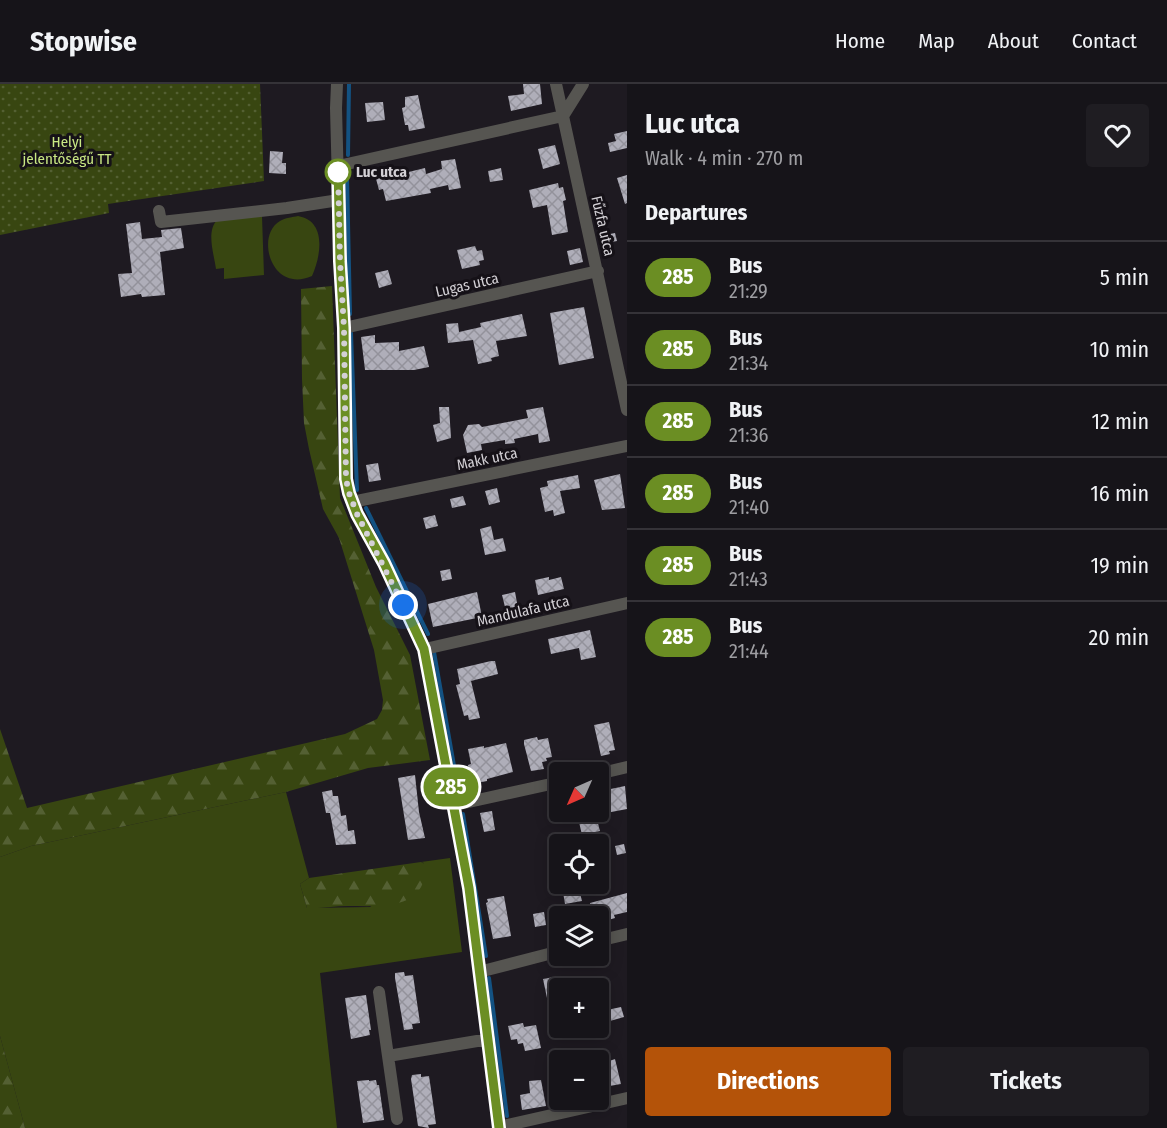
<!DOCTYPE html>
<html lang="en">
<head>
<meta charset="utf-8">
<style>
  :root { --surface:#161419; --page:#1f1d22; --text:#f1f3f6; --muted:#9e9ea2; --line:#353338; --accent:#b45309 }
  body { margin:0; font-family:"Fira Sans Condensed",sans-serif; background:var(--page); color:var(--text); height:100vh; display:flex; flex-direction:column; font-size:22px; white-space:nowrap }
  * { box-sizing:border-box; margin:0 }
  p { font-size:20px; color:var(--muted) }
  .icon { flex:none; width:33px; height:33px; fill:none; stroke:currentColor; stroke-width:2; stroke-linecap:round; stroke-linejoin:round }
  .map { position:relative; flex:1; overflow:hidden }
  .sheet { display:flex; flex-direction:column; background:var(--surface); width:540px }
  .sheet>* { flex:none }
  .badge { padding:0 12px; border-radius:20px; font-size:21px; line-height:39px }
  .needle { width:39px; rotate:225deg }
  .buttons { position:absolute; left:549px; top:678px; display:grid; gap:12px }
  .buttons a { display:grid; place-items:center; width:60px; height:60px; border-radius:6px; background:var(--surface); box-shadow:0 3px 15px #0003,0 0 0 2px var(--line); font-size:30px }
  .you { position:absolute; width:30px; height:30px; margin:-15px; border:4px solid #fff; border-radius:50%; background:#1a73e8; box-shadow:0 0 0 9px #1a73e833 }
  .map>.badge { position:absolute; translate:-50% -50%; box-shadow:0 0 0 3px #fff }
  h2 { padding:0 18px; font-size:22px; line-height:54px }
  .round { display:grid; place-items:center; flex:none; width:63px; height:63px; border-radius:6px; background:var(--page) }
  .summary { display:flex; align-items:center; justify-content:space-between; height:102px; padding:0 18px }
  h1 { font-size:28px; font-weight:700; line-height:45px }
  .button { display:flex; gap:12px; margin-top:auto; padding:12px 18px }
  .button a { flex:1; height:69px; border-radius:6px; background:var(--accent); color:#fff; font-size:24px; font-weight:700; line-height:69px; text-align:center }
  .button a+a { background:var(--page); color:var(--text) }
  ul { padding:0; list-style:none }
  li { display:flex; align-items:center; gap:18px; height:72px; padding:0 18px; border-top:2px solid var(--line) }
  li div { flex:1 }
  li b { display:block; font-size:22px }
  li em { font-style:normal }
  li .badge { min-width:66px; font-weight:700; text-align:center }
  header { display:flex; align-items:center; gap:36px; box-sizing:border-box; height:84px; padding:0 30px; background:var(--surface); border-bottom:2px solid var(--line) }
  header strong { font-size:28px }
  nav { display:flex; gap:33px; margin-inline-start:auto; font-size:21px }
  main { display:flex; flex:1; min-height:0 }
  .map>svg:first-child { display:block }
  .green { fill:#384611 }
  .forest { fill:url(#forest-firs) }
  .park { fill:url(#park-dots) }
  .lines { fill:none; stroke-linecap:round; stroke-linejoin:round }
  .stream { stroke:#135282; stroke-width:4 }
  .building { fill:url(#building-cross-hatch) }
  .minor { stroke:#565551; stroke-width:12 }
  .line-casing { stroke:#fff; stroke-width:14 }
  .line { stroke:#6b8e23; stroke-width:9 }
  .walk { stroke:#d3d0d5; stroke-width:6; stroke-dasharray:0 10.8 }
  .stop-dot { fill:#fff; stroke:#6b8e23; stroke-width:3 }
  .labels { text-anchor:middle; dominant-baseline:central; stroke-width:6; stroke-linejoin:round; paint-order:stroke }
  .park-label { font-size:15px; fill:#c8e783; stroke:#151117 }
  .stop-label { font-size:15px; font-weight:bold; fill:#d3d0d5; stroke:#151117; text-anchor:start }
  .street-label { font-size:15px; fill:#d3d0d5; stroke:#151117 }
</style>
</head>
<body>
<header>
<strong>Stopwise</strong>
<nav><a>Home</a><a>Map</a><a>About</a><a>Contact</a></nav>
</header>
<main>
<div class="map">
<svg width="627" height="1044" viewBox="0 0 627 1044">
  <defs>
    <pattern id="forest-firs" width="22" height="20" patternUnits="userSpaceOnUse" patternTransform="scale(1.5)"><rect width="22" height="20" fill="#384611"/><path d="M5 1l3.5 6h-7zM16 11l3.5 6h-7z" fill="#546033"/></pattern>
    <pattern id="park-dots" width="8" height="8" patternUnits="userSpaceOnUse" patternTransform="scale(1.5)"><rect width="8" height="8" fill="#384611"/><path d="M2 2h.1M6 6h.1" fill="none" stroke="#546033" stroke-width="1.8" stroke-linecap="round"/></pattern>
    <pattern id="building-cross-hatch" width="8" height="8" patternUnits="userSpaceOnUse" patternTransform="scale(1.5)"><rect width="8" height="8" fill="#afaeb9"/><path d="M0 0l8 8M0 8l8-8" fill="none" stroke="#93929b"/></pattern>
  </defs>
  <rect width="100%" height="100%" fill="#1e1a21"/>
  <path class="green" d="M262,132L264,191L224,195V184L216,185C214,170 206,148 217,136Z
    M298,132C327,137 321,172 312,192C271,210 255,151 280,137C285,134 293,133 298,132Z
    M286,708L309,794L300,800L307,824L370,823L424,779L421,778L450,774L462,868L320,889L337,1044H25L0,952V773L31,762Z"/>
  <path class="forest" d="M332,202L340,414L376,503L410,571L430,676L368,684L286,708L31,762L0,773V645L27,724L345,650L377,635L382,626L383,616L374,566L339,454L323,425L309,365L304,339L302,295L301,205Z
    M421,778L426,781C426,827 382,822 348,822C334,822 321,825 307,824L300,800L309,794Z
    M0,952L25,1044H0Z"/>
  <path class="park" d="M0,0H260L264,97L108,120L109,129L0,151Z"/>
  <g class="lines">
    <path class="stream" d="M348,71L349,0
      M347,92L350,230
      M351,249L357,406
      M366,424L428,550
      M434,568L459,710
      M463,730L486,872
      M489,894L507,1032"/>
  </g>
  <path class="building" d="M523,0H540L542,20L511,27L508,12L524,10Z
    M418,11L425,44L409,47L408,41H405L402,24L405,23V13Z
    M383,18L385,36L367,38L365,19Z
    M627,47V64L610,68L608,59L616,57L614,50Z
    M555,61L560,80L543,85L538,65Z
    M270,67L283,68L282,79H286V90L269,89Z
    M455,75L461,104L449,106L448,101L430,105L431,109L386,117L383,105L379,106L375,91L387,88L388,93L425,84L426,90L442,85L441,77Z
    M501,84L503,96L490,98L488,87Z
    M627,91V119L625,120L617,94Z
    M558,99L559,104L563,103L566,116L563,117L568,148L552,151L547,121L533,124L529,106Z
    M140,138L142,155L162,153L161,146L181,144L184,164L160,168L165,211L142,213L141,210L121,213L118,190L132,189L126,140Z
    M615,149L617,157L602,160L600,152Z
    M475,162L477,167L482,166L484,176L479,177L480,181L462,185L457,166Z
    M580,164L583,178L570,181L567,167Z
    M388,186L392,200L379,204L375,189Z
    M584,223L594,274L559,281L550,229Z
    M522,230L527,252L496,257L499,272L491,274L492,277L478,280L473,256L448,259L446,240L458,239L459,248L481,243L480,239Z
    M375,251V259L399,258V267L424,262L429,283L414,286H365L361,253Z
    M439,323H449L451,354L437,358L433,341L440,339Z
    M543,323L550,357L539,359L538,350L514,355L515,359L505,360V356L481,360L482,366L467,369L463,351L468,341L479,340L482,343L528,334L526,326Z
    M378,379L381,396L369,398L366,381Z
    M620,390L625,424L602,426L594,396Z
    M578,391L580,404L560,407L565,429L554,432L553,426L545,428L540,404L548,402L547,397Z
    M497,404L500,418L489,421L485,407Z
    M463,412L466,421L452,424L450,415Z
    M435,431L438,442L426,445L423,434Z
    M491,442L494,456L503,454L506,467L485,471L480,445Z
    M450,485L452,495L442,497L440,487Z
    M549,493V496L561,493L564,505L538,511L535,496Z
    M477,508L482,533L433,543L428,520Z
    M515,508L518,524L506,527L502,511Z
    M590,546L596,573L581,576L579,564L551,570L548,555Z
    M491,577H495L498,590L471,597L480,634L469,636L468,631L464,632L456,601L460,600L457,585Z
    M609,638L615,666L609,667L610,670L601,672L594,641Z
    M537,653L538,656L548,654L552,673L546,674L547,677L542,678L544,685L531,687L524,660V656Z
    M506,659L513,688L487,695V697L472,700L468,681L471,680L468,665L484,662V664Z
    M415,691L419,728L425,754L408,756L398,694Z
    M625,702L627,725L606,729L601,707Z
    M332,706L333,712H338L341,732L346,731L348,747L354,746L356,760L336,761L330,729H326L322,708Z
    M492,727L495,746L484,748L480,729Z
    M583,728H595L600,747L582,751L579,738L585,737Z
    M624,760L626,769L617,771L615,762Z
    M579,805L582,817L565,820L563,808Z
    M627,809V828L614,831L615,834L598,839V832H593L590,819Z
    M504,812L511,852L493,855L486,819L488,818L487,815Z
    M544,828L546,841L535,843L533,830Z
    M404,888L405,892L413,891L420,939L412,940L413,945L404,946L395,894V889Z
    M554,893L557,912L547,914L543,895Z
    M366,911L371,946H369L370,951L351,955L345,914Z
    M621,923L624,933L610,937L607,926Z
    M523,939L524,943L536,941L541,964L525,967L523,959L518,960L517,955L511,956L508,942Z
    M615,975L621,1000L598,1004V981Z
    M421,990V993L429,992L433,1019L436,1040L428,1041L429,1044L418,1042L411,995L412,991Z
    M369,996V997L376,996L377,1001H379L384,1036L363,1039L357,997Z
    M541,996L546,1022L522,1026L520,1011L530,1009L529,997Z"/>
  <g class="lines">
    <path class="minor" d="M337,0L336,24L340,177L344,244L346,395L349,409L357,430L384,479L425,565L455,723L469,804L499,1044
      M556,0L627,326
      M338,82L563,32L583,0
      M159,127L161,138L287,124L339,116
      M344,244L598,187
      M352,418L627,362
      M425,565L627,519
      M598,690L627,683
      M455,721L560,698
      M598,857L627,850
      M479,888L560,867
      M379,908L388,972
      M397,1035L388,972L489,955
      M499,1043L627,1014"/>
  </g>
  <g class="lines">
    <g class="line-casing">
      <path id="line" d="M338,82L340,177L344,244L346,395L349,409L357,430L384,479L424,565L469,804L499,1044"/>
    </g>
    <use href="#line" class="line"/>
    <path class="walk" d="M338,88V82L340,177L344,244L346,395L349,409L357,430L403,521"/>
  </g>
  <circle class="stop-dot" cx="338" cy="88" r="12"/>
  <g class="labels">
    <g class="park-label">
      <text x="67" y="58">Helyi<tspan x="67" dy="17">jelentőségű TT</tspan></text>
    </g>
    <g class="stop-label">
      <text x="356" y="88">Luc utca</text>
    </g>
    <g class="street-label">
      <text transform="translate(603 142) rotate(77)">Fűzfa utca</text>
      <text transform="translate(467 201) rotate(-13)">Lugas utca</text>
      <text transform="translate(487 375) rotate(-12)">Makk utca</text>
      <text transform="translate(523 527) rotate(-13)">Mandulafa utca</text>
    </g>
  </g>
</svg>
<div class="buttons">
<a><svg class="needle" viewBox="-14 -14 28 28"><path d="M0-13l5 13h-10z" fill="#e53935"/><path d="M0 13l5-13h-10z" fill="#9e9ea2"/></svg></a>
<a><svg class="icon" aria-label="locate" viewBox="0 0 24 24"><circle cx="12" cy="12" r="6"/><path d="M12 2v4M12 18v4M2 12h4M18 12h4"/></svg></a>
<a><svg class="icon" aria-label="layers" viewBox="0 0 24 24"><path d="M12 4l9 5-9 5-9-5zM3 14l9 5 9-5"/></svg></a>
<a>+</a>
<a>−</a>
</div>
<div class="you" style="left:403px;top:521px"></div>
<b class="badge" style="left:451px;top:703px;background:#6b8e23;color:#fff">285</b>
</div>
<section class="sheet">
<div class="summary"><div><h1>Luc utca</h1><p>Walk · 4 min · 270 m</p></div><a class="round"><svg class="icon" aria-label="heart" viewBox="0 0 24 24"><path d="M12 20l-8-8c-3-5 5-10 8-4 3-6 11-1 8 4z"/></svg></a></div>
<h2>Departures</h2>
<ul>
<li><span class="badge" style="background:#6b8e23;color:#fff">285</span><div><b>Bus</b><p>21:29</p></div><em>5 min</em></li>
<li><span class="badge" style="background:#6b8e23;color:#fff">285</span><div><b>Bus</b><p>21:34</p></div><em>10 min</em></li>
<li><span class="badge" style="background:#6b8e23;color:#fff">285</span><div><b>Bus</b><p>21:36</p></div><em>12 min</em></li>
<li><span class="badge" style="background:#6b8e23;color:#fff">285</span><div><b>Bus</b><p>21:40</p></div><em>16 min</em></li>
<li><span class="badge" style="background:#6b8e23;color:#fff">285</span><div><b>Bus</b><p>21:43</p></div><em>19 min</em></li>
<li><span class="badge" style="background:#6b8e23;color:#fff">285</span><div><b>Bus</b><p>21:44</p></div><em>20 min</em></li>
</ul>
<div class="button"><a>Directions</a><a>Tickets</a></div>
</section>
</main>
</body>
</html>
